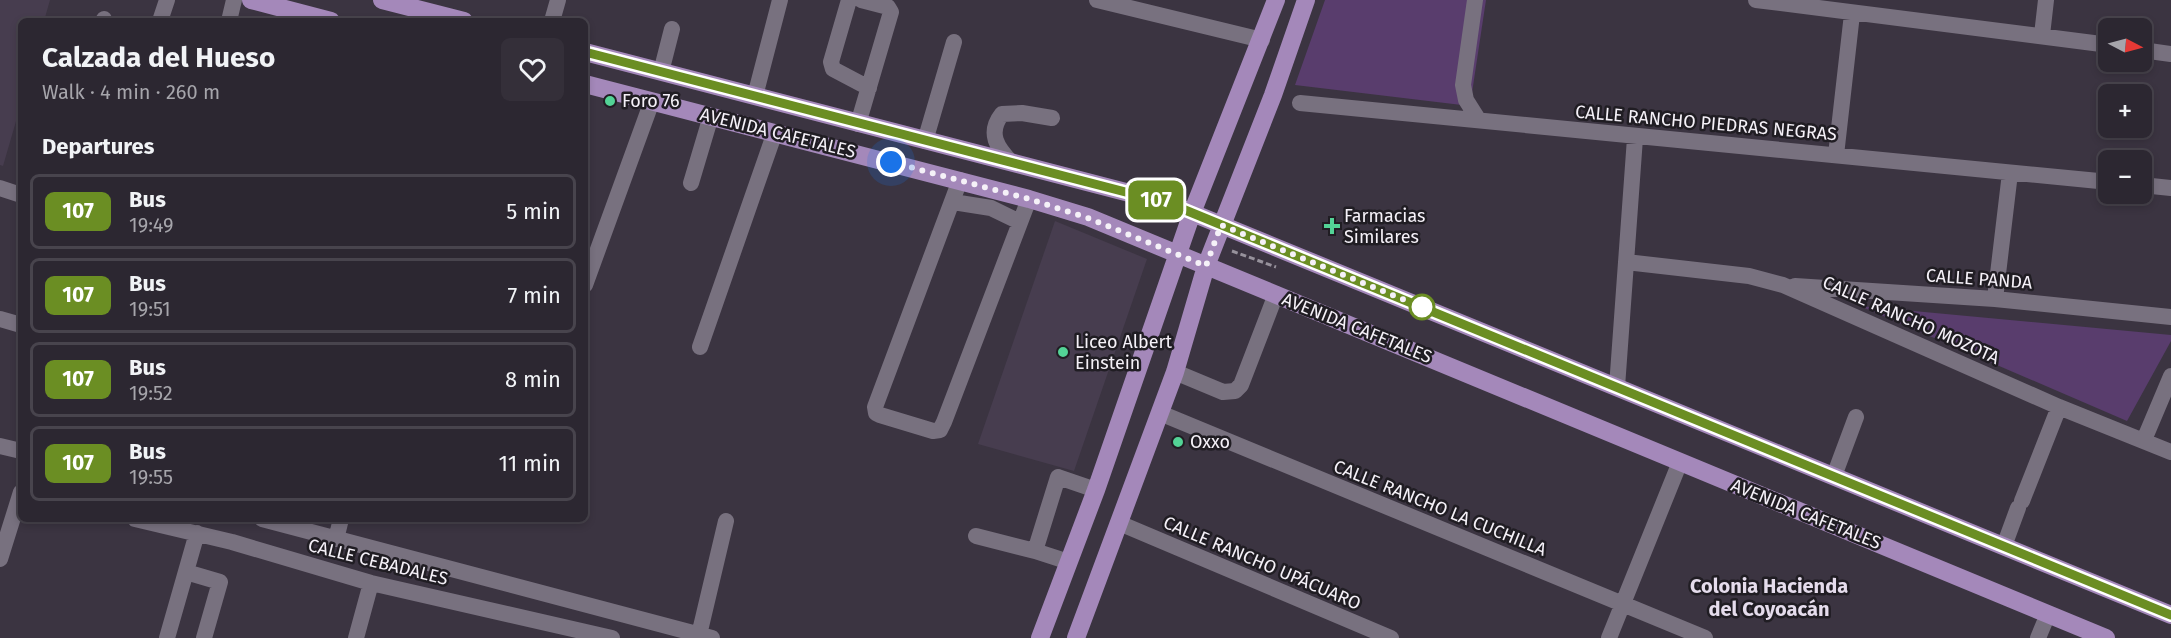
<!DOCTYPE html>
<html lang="en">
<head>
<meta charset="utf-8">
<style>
  :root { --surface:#2c2731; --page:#342f39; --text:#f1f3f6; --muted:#a6a5ab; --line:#48444d }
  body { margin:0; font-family:"Fira Sans",sans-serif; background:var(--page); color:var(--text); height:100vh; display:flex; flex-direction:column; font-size:22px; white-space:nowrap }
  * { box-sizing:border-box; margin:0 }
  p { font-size:20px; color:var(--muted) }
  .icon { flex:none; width:33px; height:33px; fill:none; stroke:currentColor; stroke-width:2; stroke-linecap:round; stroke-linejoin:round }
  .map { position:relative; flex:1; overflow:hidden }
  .panel { position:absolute; left:18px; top:18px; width:570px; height:504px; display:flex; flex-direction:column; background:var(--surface); border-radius:9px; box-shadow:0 3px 9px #0003,0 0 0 2px var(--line) }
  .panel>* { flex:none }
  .badge { padding:0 12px; border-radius:9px; font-size:21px; line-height:39px }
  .needle { width:39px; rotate:96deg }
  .buttons { position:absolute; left:2098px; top:18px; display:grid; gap:12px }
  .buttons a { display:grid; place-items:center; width:54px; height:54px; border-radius:9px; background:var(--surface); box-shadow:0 3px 9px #0003,0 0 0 2px var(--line); font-size:30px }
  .you { position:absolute; width:30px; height:30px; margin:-15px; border:4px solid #fff; border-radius:50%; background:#1a73e8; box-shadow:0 0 0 9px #1a73e833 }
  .map>.badge { position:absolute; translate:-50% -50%; box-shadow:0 0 0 3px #fff }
  h2 { padding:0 24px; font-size:22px; line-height:54px }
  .round { display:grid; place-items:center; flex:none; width:63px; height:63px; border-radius:9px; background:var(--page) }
  .head { display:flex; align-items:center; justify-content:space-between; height:102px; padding:0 24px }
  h1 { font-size:28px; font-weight:700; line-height:45px }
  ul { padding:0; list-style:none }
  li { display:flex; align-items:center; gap:18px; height:75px; margin:0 12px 9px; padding:0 12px; border:3px solid var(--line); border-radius:9px }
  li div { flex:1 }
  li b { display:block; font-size:22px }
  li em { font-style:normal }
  li .badge { min-width:66px; font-weight:700; text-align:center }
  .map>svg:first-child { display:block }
  .built { fill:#473d4f }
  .green { fill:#593d6d }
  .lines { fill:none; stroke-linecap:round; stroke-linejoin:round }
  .path { stroke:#97929c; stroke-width:3; stroke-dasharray:6 3; stroke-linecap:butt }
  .minor { stroke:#78717f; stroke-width:16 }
  .major { stroke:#a488ba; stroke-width:18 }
  .line-casing { stroke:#fff; stroke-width:14 }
  .line { stroke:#6b8e23; stroke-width:9 }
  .walk { stroke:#f5f1f8; stroke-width:6; stroke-dasharray:0 10.8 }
  .poi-dot { fill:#53d396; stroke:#201d23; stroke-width:2 }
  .stop-dot { fill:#fff; stroke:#6b8e23; stroke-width:3 }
  .labels { text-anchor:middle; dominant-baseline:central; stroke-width:5; stroke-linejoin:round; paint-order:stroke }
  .poi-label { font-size:18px; fill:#f5f1f8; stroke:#201d23; text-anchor:start }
  .street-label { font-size:18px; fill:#f5f1f8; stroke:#201d23 }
  .neighbourhood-label { font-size:20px; font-weight:bold; fill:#e5dcec; stroke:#201d23 }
</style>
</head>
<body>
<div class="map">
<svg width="2171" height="638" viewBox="0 0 2171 638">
  <rect width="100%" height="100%" fill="#3b3441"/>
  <path class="built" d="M0,0H50L44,21H21V104L3,166L0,165Z
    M1055,221L1147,259L1074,471L978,444Z"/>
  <path class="green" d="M1325,0H1486L1470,106L1295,85Z
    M1860,306L2171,335V341L2127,421Z"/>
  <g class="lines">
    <path class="path" d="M1232,251L1276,267"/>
    <path class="minor" d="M849,0L831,62L833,69L869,88
      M1097,0L1262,40
      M1475,0L1463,85L1466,100L1478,119
      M1756,0L2109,45
      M103,21L104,19
      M160,21L167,0
      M229,21L234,0
      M552,21L558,0
      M2042,35L2046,0
      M2142,50L2171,54
      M661,72L672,29
      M755,96L780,0
      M1300,103L2109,182
      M858,124L891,12L888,7L861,0
      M925,141L954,42
      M1836,155L1852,14
      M1012,163C997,148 987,133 1002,114L1022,113L1052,118
      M960,180L875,407L876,413L880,415L933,431L940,430L944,422L1029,199
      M691,183L711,116
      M2142,185L2171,188
      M0,188L21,195
      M953,202L991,208L1020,222
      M1626,262L1749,276L1783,285L2059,407L2171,452
      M585,285L652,101
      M1795,286L1995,299L2171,317
      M1995,299L2010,173
      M0,319L21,325
      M700,347L775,132
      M1175,372L1223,392L1235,391L1241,385L1276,294
      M1617,387L1635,138
      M1160,413L1705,638
      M2144,440L2171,376
      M0,446L21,451
      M1834,476L1856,417
      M2022,501L2059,407
      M135,519L232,542L371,583L612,638
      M262,519L712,638
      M1119,523L1391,638
      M976,536L1035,551
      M336,539L341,519
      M2004,546L2018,508
      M0,559L21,492
      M1069,562L1035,551L1058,477L1096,490
      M186,572L220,582L204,638
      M699,635L726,521
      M167,638L197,533
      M356,638L371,583
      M1609,638L1680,462
      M2038,638L2048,614"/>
    <path class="major" d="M251,0L331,21
      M382,0L464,21
      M585,52L1168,203L2171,615
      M585,84L1029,199L1088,217L2106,638
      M1040,638L1096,490L1192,213L1276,0
      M1076,638L1175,372L1206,266L1273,95L1306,0"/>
  </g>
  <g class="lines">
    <g class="line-casing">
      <path id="line" d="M585,52L1168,203L2171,615"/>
    </g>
    <use href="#line" class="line"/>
    <path class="walk" d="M891,162L1029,199L1088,218L1206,266L1221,225L1422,307"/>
  </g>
  <g class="poi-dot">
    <circle cx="610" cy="101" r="6"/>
    <path d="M1329 217h6v6h6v6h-6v6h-6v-6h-6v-6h6z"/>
    <circle cx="1063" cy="352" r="6"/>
    <circle cx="1178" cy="442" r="6"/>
  </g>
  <circle class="stop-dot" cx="1422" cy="307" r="12"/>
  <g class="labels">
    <g class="poi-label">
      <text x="622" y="101">Foro 76</text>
      <text x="1344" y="216">Farmacias<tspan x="1344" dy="21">Similares</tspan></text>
      <text x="1075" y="342">Liceo Albert<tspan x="1075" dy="21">Einstein</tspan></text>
      <text x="1190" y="442">Oxxo</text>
    </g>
    <g class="street-label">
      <text transform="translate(1706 123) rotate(5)">CALLE RANCHO PIEDRAS NEGRAS</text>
      <text transform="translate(778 133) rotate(14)">AVENIDA CAFETALES</text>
      <text transform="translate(1979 279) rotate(4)">CALLE PANDA</text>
      <text transform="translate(1911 320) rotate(24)">CALLE RANCHO MOZOTA</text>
      <text transform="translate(1357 328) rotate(22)">AVENIDA CAFETALES</text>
      <text transform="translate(1440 508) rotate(22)">CALLE RANCHO LA CUCHILLA</text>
      <text transform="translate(1806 514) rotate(22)">AVENIDA CAFETALES</text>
      <text transform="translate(378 562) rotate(14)">CALLE CEBADALES</text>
      <text transform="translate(1262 563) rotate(23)">CALLE RANCHO UPÁCUARO</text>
    </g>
    <g class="neighbourhood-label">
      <text x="1769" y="586">Colonia Hacienda<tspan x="1769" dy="23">del Coyoacán</tspan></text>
    </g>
  </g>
</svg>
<div class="buttons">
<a><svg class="needle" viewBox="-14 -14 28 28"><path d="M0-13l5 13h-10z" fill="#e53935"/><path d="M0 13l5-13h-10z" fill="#a6a5ab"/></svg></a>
<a>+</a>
<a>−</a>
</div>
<div class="you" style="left:891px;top:162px"></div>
<b class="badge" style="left:1156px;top:200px;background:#6b8e23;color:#fff">107</b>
<section class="panel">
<div class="head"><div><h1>Calzada del Hueso</h1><p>Walk · 4 min · 260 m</p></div><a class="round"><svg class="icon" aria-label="heart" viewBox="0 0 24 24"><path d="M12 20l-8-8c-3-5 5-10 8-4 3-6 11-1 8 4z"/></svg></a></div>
<h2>Departures</h2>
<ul>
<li><span class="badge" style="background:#6b8e23;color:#fff">107</span><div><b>Bus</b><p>19:49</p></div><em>5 min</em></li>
<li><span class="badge" style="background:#6b8e23;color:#fff">107</span><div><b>Bus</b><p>19:51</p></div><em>7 min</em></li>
<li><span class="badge" style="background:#6b8e23;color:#fff">107</span><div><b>Bus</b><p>19:52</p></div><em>8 min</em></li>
<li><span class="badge" style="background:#6b8e23;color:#fff">107</span><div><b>Bus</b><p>19:55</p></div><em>11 min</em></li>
</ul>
</section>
</div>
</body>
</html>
